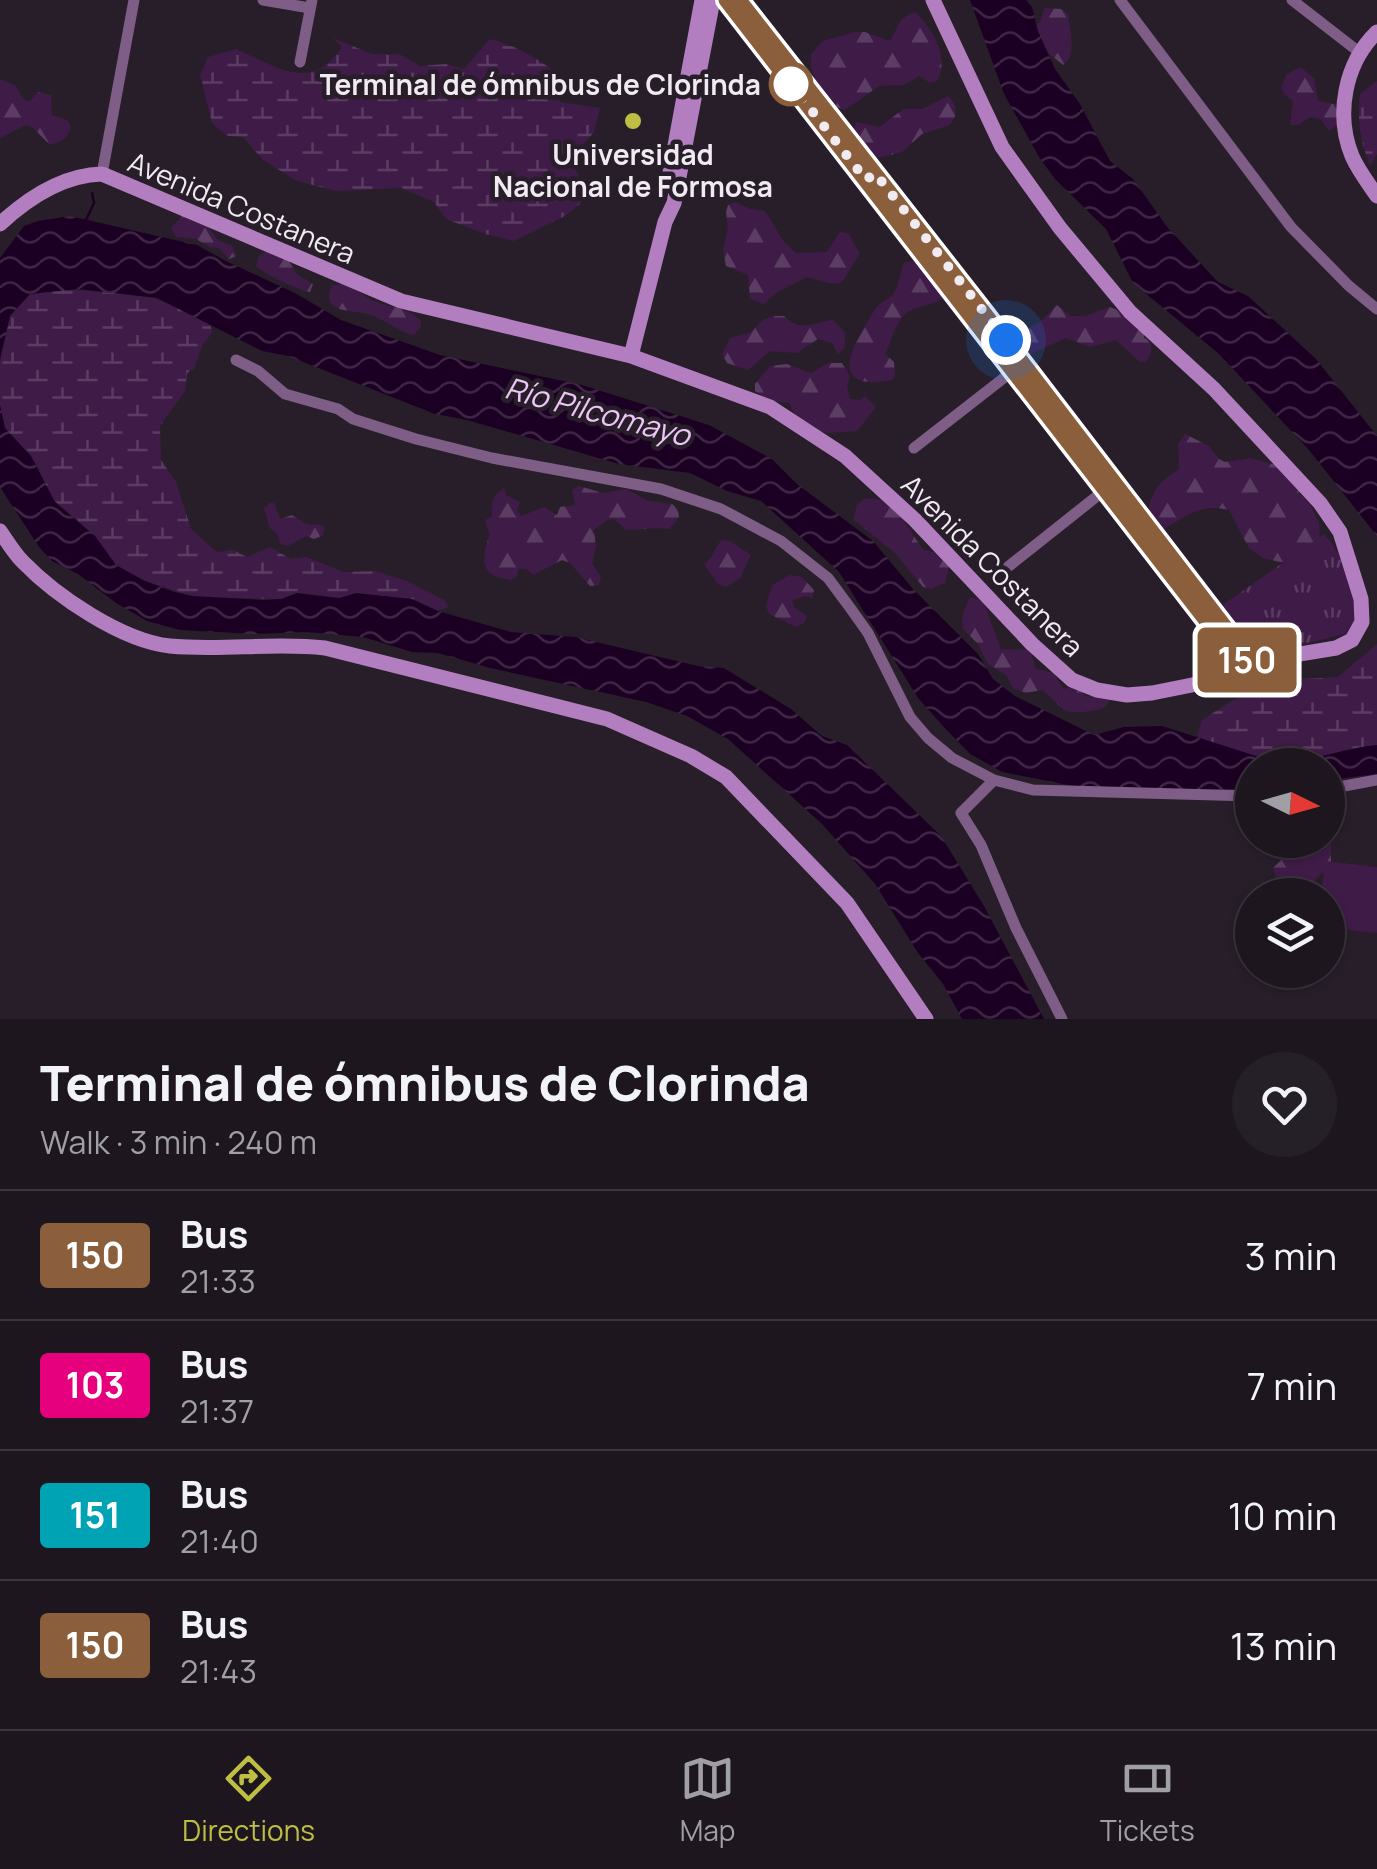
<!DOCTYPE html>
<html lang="en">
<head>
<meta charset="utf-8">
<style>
  :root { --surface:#1d161f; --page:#251f28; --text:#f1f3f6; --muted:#a09fa4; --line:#3b353d; --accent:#bebf42 }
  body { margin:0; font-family:Manrope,sans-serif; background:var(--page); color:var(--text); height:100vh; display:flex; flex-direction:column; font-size:38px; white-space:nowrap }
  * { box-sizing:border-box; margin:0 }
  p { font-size:32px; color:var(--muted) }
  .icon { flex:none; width:55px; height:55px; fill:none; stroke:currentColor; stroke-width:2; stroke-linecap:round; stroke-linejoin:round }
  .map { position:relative; height:1019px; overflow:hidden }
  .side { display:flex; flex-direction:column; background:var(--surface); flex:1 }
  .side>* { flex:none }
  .badge { padding:0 20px; border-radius:8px; font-size:35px; line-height:65px }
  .needle { width:65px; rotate:95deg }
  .buttons { position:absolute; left:1235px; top:748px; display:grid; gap:20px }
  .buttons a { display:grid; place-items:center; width:110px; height:110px; border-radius:50%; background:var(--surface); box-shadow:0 2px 8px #0004,0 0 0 2px var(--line); font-size:50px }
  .you { position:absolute; width:50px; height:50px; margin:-25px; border:8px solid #fff; border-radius:50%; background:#1a73e8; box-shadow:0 0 0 15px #1a73e833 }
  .map>.badge { position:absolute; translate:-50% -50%; box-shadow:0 0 0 5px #fff }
  .round { display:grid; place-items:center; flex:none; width:105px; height:105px; border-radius:52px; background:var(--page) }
  .head { display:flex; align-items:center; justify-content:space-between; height:170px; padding:0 40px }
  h1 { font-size:48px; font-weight:800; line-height:75px }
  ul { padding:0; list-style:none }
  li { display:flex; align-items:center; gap:30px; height:130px; padding:0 40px; border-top:2px solid var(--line) }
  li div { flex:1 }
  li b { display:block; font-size:38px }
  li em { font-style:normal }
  li .badge { min-width:110px; font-weight:700; text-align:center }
  .tab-bar { display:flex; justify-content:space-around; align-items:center; height:140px; border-top:2px solid var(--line); background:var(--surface); font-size:28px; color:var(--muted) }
  .tab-bar a { display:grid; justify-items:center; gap:5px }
  .tab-bar .active { color:var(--accent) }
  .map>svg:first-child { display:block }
  .forest { fill:url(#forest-firs) }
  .wetland { fill:url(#wetland-marsh) }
  .park { fill:url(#park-tufts) }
  .garden { fill:#3f1b47 }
  .water { fill:url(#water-waves) }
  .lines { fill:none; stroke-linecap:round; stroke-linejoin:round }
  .stream { stroke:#1c0023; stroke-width:2.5 }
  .street { stroke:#7e5d86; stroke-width:11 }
  .secondary { stroke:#b37ec0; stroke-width:15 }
  .line-casing { stroke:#fff; stroke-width:22 }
  .line { stroke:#8b5e3c; stroke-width:15 }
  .walk { stroke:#f0eaf1; stroke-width:10; stroke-dasharray:0 18 }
  .stop-dot { fill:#fff; stroke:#8b5e3c; stroke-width:5 }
  .poi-dot { fill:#bebf42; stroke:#271e29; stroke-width:4 }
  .labels { text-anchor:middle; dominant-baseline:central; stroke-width:9; stroke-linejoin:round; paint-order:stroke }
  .stop-label { font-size:28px; font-weight:bold; fill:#f0eaf1; stroke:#271e29; text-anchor:end }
  .poi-label { font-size:28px; font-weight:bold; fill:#f0eaf1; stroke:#271e29 }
  .street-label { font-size:28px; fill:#f0eaf1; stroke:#271e29 }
  .water-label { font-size:30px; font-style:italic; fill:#eec5f7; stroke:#271e29 }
</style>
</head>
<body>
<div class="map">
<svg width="1377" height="1019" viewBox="0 0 1377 1019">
  <defs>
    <pattern id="forest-firs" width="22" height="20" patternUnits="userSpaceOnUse" patternTransform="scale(2.5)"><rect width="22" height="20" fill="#3f1b47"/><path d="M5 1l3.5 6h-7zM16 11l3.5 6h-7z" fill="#5b3c62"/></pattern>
    <pattern id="wetland-marsh" width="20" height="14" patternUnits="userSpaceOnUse" patternTransform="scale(2.5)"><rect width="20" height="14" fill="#3f1b47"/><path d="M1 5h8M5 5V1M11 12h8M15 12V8" fill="none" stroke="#5b3c62"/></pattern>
    <pattern id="park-tufts" width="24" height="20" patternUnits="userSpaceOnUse" patternTransform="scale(2.5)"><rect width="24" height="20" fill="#3f1b47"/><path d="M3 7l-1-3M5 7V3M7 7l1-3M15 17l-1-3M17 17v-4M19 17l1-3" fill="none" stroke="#5b3c62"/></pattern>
    <pattern id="water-waves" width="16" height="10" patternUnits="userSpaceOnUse" patternTransform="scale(2.5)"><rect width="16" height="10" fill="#1c0023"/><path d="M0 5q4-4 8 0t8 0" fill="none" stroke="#3d2543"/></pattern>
  </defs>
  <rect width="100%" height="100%" fill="#271e29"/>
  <path class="forest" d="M1044,8L1061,9L1068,14C1069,30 1078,55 1063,65L1045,50L1035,26L1041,21Z
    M911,13H916C933,29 950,58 937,81L930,83L920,76L903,85L879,86L845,110L825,103L811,68V54L823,41L855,32H865L890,41L901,20Z
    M1300,67L1314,78L1318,101L1340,105L1338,122L1332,130H1328L1321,119C1309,116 1308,117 1299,125H1290L1293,101L1284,94L1281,87L1286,75Z
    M0,79L16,86L24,100L30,101L38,92L51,95L52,115L67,120L71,127C68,137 60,145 49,144L33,128L26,125L0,138Z
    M948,96C958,105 958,115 950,125L922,134L902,152L871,160L851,138L856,122L879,127L904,109H922Z
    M735,202L750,209L765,211L784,242L796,253L827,252L840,232L848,233L860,254C836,285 852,290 807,277L777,292L764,304L750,299L748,275L726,266L723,250L728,228L726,212L728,205Z
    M182,216C203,216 208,227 219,241L231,245L237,256L229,259L219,248L210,247L196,239L176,237L171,228Z
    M266,251L284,254L298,275L313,284L310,292C300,291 262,273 256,266L259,256Z
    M912,261L926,262L948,285L944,298C932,306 913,306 904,315C895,324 891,343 885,354L894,362L895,376L892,380C821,394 856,339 876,308C881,301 890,300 894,293C899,286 900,272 904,263Z
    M344,283C355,287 363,296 374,301C391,308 407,307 421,321V327L414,335L409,334C396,329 386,321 374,316C358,309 318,316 332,286Z
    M1057,305L1071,316H1085L1110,307L1127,314L1144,331V338L1149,340C1153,349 1152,354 1146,362H1140L1116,340L1090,347L1066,338L1022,358L1017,349L1022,332L1039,323Z
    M773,316H784C800,333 814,322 833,320L845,332V348L838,354L832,343L818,339L797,353L770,351L748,370L727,363L722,354L730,338L751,332L763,320Z
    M828,363H842L850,376L847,386L850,399L860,400L865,396L876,407L857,431C823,433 806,439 789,403L769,401L755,391V384L770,366L787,364L811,373Z
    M1185,434L1209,446L1219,459L1225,462L1251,458L1276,465L1311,506L1319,523L1320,542L1295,561L1280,562L1263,558L1249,548L1229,510C1198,502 1184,519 1160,531L1147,522C1149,495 1156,484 1179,469L1178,444Z
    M579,486L603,493L626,489L649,501L672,504L678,509L679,517L669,529C653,527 642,530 626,530L614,519L607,520L594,530L596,547L592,563L601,577L599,585L590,586L570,563L562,560L533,575L526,569H518L517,577L510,580C504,578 498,578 493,575C479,568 485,546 490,535L485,520L492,517C491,504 492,495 504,488L506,495L520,502L517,510L521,516L544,507L557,515L560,507L575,505L572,490Z
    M864,499C899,494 906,530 924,550L939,553L950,564L945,583L932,589L923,587L896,554L853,519L857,505Z
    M270,503H274L280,519L292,515L306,524L322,525L325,528L322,536L314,539L306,536L288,546L280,544L278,536L270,528L264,509Z
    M722,540L730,541L751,555L740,578L726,587L718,584L704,564C715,557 713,548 722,540Z
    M790,575L802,577L814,590L812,599L806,596L792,600L794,607L807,616L804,623L796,627L769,614L766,606L772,585Z
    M970,597L983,601L1001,649L1030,650L1036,669L1054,673L1063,689L1075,687L1088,697L1094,694L1111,699C1105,709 1102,709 1091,711C1056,715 1068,709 1042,690L1026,693L1013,688L1006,675L988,664L978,644L963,629L962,616Z
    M1267,840L1331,841V865C1321,876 1309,878 1318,895L1272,894L1270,891L1276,876L1273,868L1283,858L1302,854L1291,843L1284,854L1276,855Z"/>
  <path class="wetland" d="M333,38L372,54H399L420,66L446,64L464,69L490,39C516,46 533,56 554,71L555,87L560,102L600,108L594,132L577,152L575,169L584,184L582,202L565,216L514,241L485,234L446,219L434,202L401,188L336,191L297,181L263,160L243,137L227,136L212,123L200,75L208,57L236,49C275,65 310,95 342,47Z
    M1377,81V154L1370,166C1360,140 1357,121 1360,94Z
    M62,289L149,296L210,322L212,333L202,346L194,369L187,373L185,391L160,426L161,460L176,482L191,529L217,552L233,550L247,557L270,547L291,559L306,557L344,572L376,571L407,581L444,600L449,607L438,611L412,599L356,594L339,598L297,593L281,599L194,597L145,581L116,565L95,536L49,496L37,465L5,428L0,405V360L10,316L30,294Z
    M1377,644V745C1348,748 1325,757 1298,762C1264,767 1228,749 1197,736L1202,720L1233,700L1278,686L1302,679L1338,677Z"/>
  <path class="park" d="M1324,534C1348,562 1351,583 1356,619L1345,634L1252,656L1214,611Z"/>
  <path class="garden" d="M1325,861L1377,867V933L1328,928V895H1321Z"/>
  <path class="water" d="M970,0H1026L1032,7L1038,31L1055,69L1080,104L1110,161L1133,179L1168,228L1218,282L1248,296L1316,359L1377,436V536L1309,450L1219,354L1133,283L1106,229L1055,179L1039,157L1004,94Z
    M70,216L197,245L226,261L295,293L341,320L440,355L582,385L709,425L772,459L797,484L873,541L913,589L978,654L993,679L1015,696L1094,735L1124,727L1162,726L1278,763C1312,762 1343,748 1377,745V774L1328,780V765H1252V788L1195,791L1078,787L1002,772L970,754L942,725L918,698L839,572L761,501L727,491L690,473L619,464L467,420L435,414L288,356L262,351L157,298L78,289L30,294L10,316L0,360V258L24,226L38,221Z
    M0,405L5,428L31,456L55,502L95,536L116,565L143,580L174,592L193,596L263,600L281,599L297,593L339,598L356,593L412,599L438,611L511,632L575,637L698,666L724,668L791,709L822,736L847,745L941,836L984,906L1044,1019H962L943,984L918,953L875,884L822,824L728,739L687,716L646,702L490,668L438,653L412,652L363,637L306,632L255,634L180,630L147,621L116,603L78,574L52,561L39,547L0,487Z"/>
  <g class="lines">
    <path class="stream" d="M86,220L94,203L92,193"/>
    <path class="street" d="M263,0L310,8
      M726,0L1231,654L1252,662
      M739,0L985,314L1249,659
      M1120,0L1291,227L1349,286L1377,309
      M1292,0L1359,52
      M300,62L312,0
      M102,174L134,0
      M236,360L258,371L285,394L338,409L353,419L416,439L492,458L661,489L721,509L781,541L828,578L851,609L868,633L910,717L928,738L952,758L994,780L1033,790L1252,796
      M914,448L1014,370
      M1004,570L1106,489
      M994,780L961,813L981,845L1016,928L1062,1019
      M1328,789L1377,780"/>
    <path class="secondary" d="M1377,32C1345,63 1335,114 1352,156C1358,170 1368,183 1377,196
      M668,183L702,0
      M0,224C28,198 64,175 102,174L401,301L631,356L770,407L845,456L915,520L1032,644L1072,680L1097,690L1127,695L1152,693L1197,684L1252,662L1336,648L1352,640L1362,622L1361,599L1340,532L1320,503L1214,389L1130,312L1060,228L1002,147L933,0
      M631,356L665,222L674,203L713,0
      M0,531C7,541 14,553 23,562C56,596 122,641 170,646C222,651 274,642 325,648L607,719L691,756L726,777L847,903L926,1019"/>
  </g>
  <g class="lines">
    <g class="line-casing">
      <path id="line" d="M726,0L1232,654L1252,662L985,314L739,0"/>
    </g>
    <use href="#line" class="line"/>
    <path class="walk" d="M791,84L866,180L875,173L1006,340"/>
  </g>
  <circle class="stop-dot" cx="791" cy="84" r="20"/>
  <circle class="poi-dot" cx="633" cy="121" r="10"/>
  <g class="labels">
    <g class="stop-label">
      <text x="761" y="84">Terminal de ómnibus de Clorinda</text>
    </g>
    <g class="poi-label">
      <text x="633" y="154">Universidad<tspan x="633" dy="32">Nacional de Formosa</tspan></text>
    </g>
    <g class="street-label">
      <text transform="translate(242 207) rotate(23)">Avenida Costanera</text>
      <text transform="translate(993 565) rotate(45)">Avenida Costanera</text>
    </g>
    <g class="water-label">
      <text transform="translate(598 411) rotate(15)">Río Pilcomayo</text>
    </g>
  </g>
</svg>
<div class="buttons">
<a><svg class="needle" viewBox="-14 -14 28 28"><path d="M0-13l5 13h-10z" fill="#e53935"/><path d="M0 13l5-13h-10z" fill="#a09fa4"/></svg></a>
<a><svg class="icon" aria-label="layers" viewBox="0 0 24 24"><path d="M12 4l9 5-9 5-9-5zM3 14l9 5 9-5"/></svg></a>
</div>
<div class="you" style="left:1006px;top:340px"></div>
<b class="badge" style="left:1247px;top:660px;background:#8b5e3c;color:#fff">150</b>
</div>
<section class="side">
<div class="head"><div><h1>Terminal de ómnibus de Clorinda</h1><p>Walk · 3 min · 240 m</p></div><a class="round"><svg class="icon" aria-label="heart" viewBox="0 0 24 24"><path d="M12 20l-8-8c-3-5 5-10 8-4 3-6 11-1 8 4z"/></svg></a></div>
<ul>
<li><span class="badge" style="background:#8b5e3c;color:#fff">150</span><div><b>Bus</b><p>21:33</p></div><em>3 min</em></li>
<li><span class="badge" style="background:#e6007e;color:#fff">103</span><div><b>Bus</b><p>21:37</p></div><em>7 min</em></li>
<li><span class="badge" style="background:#00a3b4;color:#fff">151</span><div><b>Bus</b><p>21:40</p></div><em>10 min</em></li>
<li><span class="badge" style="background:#8b5e3c;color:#fff">150</span><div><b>Bus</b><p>21:43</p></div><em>13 min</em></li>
</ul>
</section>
<nav class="tab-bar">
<a class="active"><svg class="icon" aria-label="directions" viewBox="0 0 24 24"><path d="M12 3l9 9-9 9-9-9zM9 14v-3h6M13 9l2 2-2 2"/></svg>Directions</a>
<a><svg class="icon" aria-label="map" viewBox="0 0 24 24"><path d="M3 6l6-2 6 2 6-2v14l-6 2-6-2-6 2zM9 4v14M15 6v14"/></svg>Map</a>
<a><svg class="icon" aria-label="tickets" viewBox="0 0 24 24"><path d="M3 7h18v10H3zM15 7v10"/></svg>Tickets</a>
</nav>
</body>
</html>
